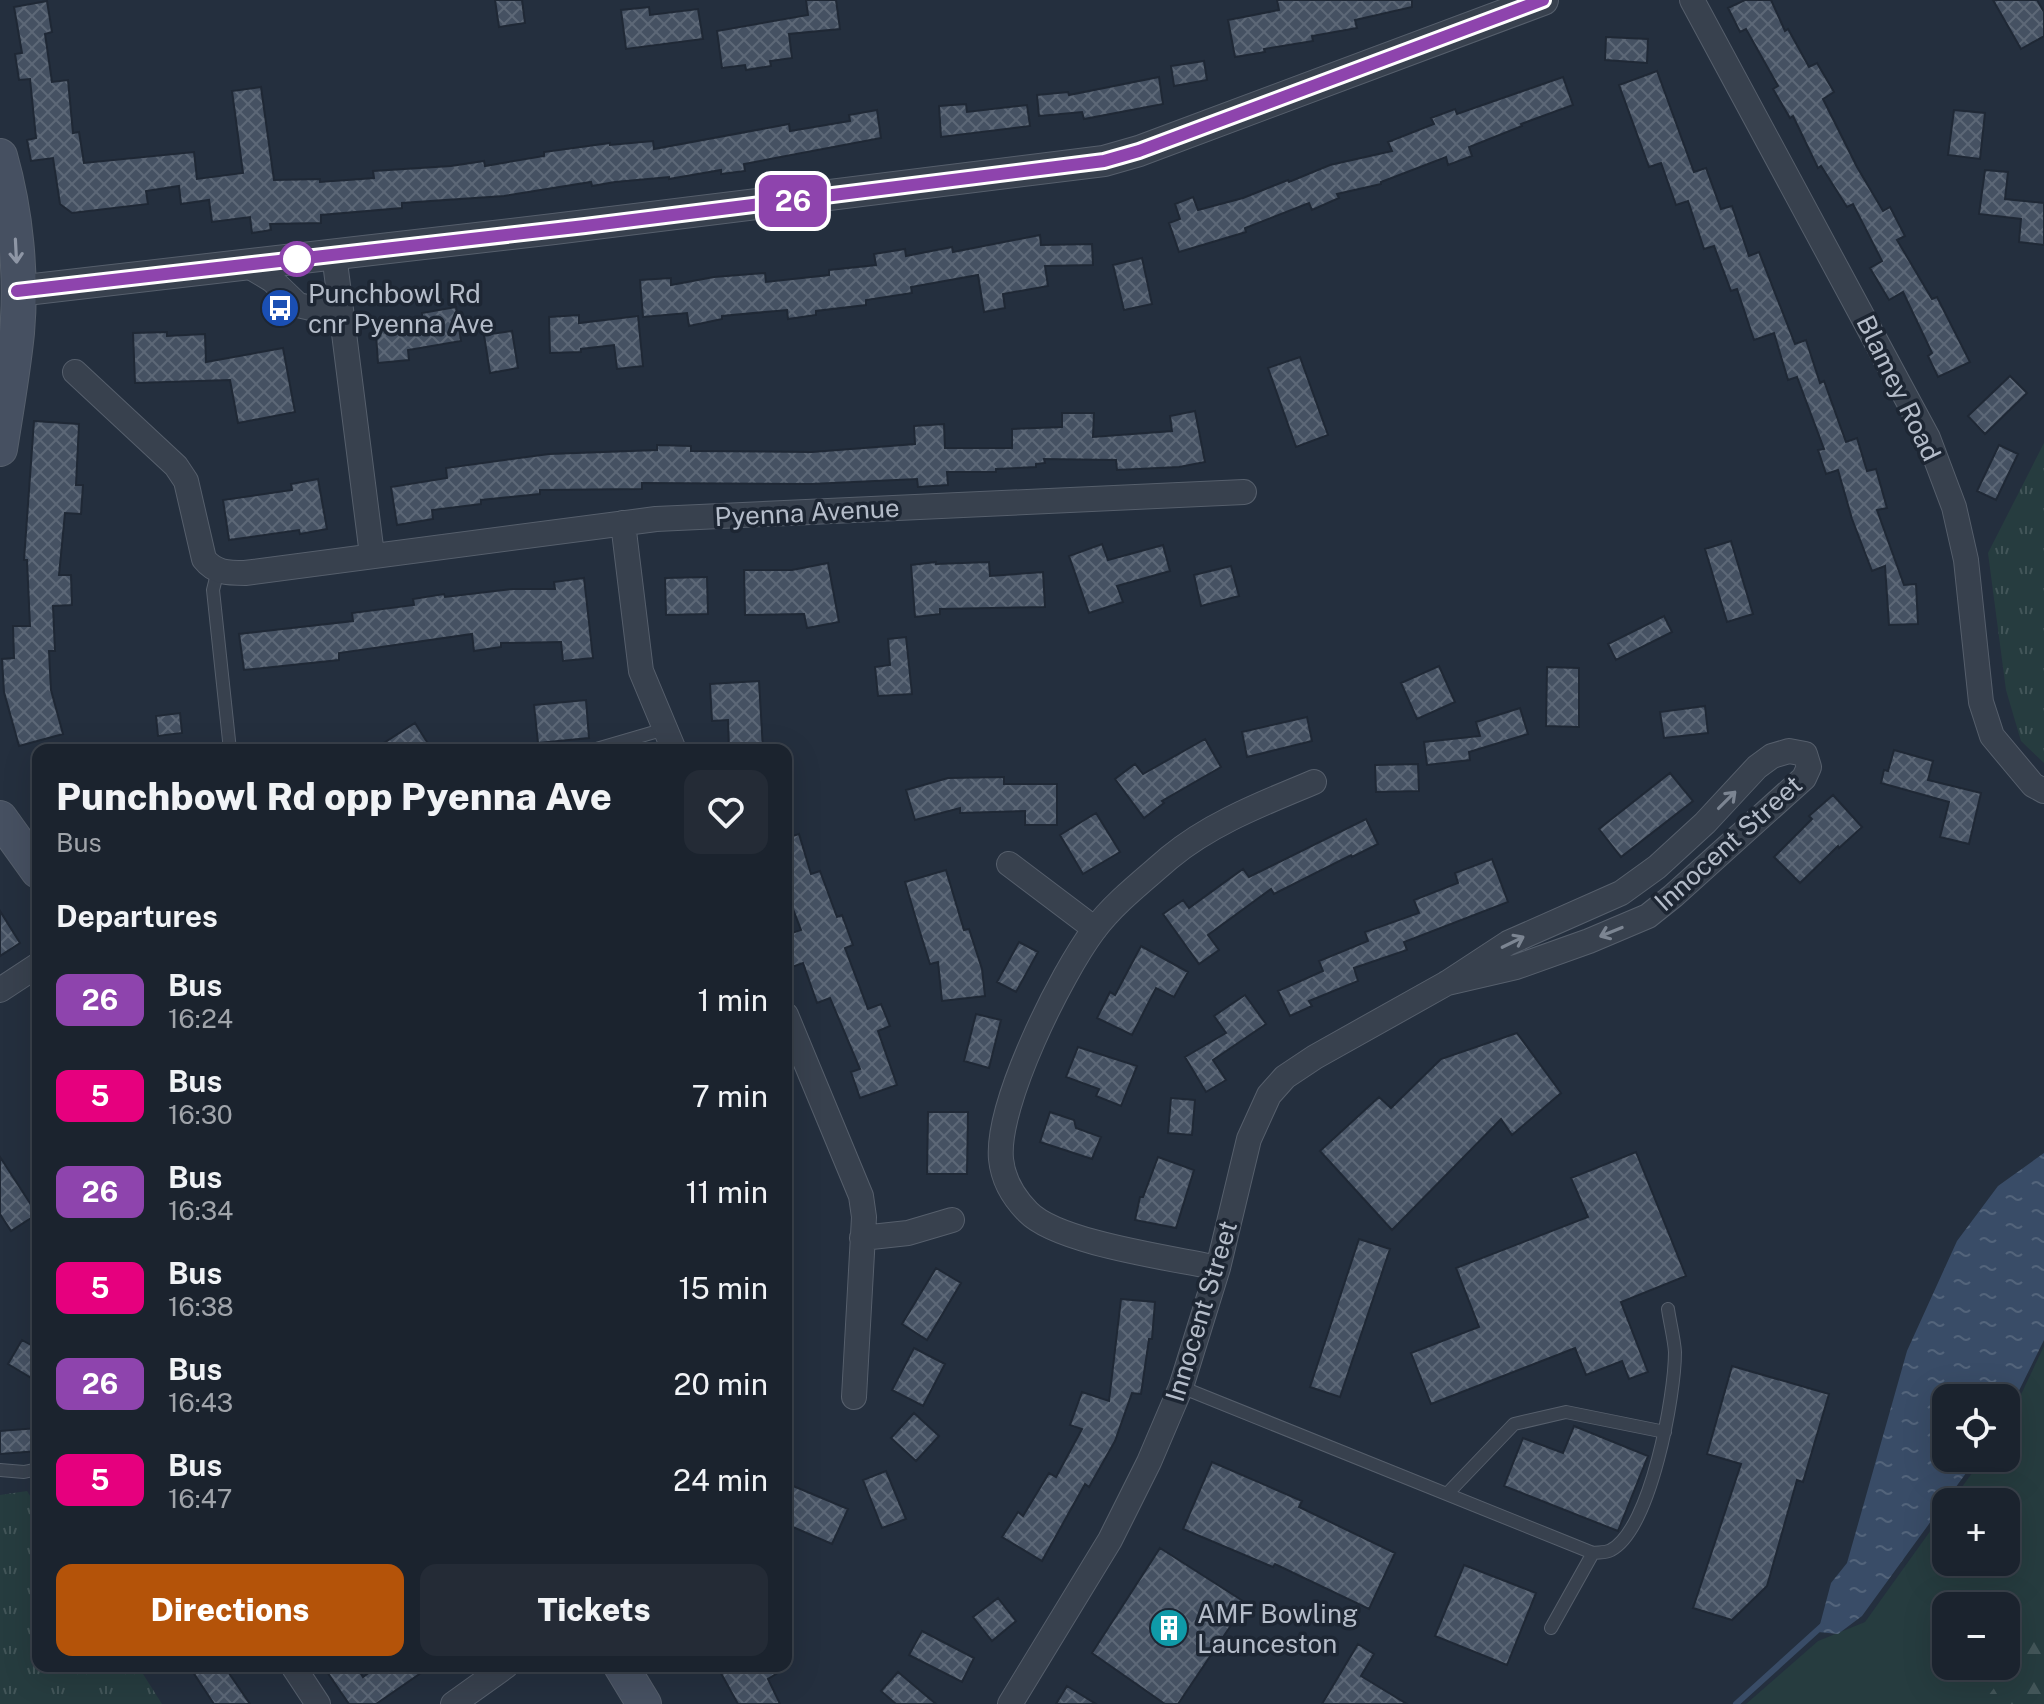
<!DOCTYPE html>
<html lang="en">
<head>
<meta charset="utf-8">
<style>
  :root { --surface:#1b232e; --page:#242b36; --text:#f1f3f6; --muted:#a0a4aa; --line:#39404a; --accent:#b45309 }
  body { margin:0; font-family:"Public Sans",sans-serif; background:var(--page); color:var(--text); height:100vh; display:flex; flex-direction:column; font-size:30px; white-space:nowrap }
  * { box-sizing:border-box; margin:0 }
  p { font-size:26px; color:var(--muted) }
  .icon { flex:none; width:44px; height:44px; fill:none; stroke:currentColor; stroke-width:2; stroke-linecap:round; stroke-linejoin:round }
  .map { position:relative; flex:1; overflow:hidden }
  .drawer { position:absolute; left:32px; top:744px; width:760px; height:928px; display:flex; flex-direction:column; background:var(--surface); border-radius:16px; box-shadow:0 8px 32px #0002,0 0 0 2px var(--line) }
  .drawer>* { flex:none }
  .badge { padding:0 16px; border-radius:12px; font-size:28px; line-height:52px }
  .controls { position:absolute; left:1932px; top:1384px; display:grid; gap:16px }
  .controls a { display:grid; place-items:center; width:88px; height:88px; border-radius:16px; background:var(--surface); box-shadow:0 8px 32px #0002,0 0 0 2px var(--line); font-size:40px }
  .map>.badge { position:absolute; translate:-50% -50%; box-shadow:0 0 0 4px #fff }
  h2 { padding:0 24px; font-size:30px; line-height:72px }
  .round { display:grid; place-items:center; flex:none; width:84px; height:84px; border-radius:16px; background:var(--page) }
  .head { display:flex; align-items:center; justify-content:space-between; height:136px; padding:0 24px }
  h1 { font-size:38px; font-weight:800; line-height:60px }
  .action { display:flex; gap:16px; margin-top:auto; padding:16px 24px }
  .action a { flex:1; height:92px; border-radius:16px; background:var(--accent); color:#fff; font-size:32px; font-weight:800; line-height:92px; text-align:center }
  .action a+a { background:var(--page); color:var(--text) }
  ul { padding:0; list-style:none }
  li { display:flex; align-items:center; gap:24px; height:96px; padding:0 24px }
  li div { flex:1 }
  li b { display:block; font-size:30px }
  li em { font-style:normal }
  li .badge { min-width:88px; font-weight:700; text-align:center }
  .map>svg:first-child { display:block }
  .grass { fill:#263c3f; fill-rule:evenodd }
  .forest { fill:url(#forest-firs) }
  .park { fill:url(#park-tufts) }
  .water { fill:url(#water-ripples) }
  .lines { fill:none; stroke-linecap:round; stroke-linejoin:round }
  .stream { stroke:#394c67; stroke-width:6 }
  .building { fill:url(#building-cross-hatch); stroke:#1f2835; stroke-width:2 }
  .service-casing { stroke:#565f6c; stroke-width:14 }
  .minor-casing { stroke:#565f6c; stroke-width:26 }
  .tertiary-casing { stroke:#565f6c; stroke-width:32 }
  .secondary-casing { stroke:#565f6c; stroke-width:36 }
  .service { stroke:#38414e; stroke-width:12 }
  .minor { stroke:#38414e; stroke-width:24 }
  .tertiary { stroke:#38414e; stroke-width:30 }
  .secondary { stroke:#465061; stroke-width:34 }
  .oneway { stroke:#8e96a5 }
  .oneway2 { stroke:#7c8592 }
  .line-casing { stroke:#fff; stroke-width:18 }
  .line { stroke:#8e44ad; stroke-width:12 }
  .stop-dot { fill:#fff; stroke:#8e44ad; stroke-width:4 }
  .labels { text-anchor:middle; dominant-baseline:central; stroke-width:7; stroke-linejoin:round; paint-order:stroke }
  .poi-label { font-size:26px; fill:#b4bcc9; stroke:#1d2633; text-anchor:start }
  .street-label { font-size:26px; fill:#b4bcc9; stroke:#1d2633 }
</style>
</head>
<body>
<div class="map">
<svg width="2044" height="1704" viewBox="0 0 2044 1704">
  <defs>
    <pattern id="forest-firs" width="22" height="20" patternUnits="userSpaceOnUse" patternTransform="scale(2)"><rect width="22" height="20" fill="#263c3f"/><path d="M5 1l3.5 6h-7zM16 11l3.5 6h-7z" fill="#435659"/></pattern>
    <pattern id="park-tufts" width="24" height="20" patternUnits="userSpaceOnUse" patternTransform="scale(2)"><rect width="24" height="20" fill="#263c3f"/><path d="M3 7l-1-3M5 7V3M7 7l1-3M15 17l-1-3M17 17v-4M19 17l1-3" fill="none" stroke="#435659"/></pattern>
    <pattern id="water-ripples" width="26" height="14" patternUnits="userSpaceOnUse" patternTransform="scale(2)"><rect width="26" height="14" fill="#394c67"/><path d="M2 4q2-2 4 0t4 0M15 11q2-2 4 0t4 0" fill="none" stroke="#53647b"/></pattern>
    <pattern id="building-cross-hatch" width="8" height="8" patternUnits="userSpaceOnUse" patternTransform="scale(2)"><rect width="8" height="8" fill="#455162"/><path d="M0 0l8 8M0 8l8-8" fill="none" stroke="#5d6877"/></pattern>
  </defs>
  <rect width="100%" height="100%" fill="#242f3e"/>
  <path class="grass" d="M2044,1346V1704H1746L1818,1641L1865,1622L1946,1509V1562H2006V1502H1951L1983,1458H2006V1426ZM1946,1606H2006V1666H1946Z"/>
  <path class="forest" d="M2044,1622V1693L2036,1704H1982Z"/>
  <path class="park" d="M2044,443V763L2021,741L2006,690L1988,553Z
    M27,1491L38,1508V1666H138L162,1704H0V1495Z"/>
  <path class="water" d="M2044,1153V1340L2006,1417V1398H1946V1458H1977L1862,1616L1838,1634L1818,1632L1831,1583L1847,1563L1907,1351L1957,1241L1998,1186Z"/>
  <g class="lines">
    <path class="stream" d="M1736,1704L1822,1626"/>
  </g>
  <path class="building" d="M495,0H522L525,23L499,27Z
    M806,0H836L840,29L789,34L792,58L770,61L771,66L746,70L745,65L722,68L717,31L808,15Z
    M1277,0H1412V7L1355,20L1357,28L1312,36L1313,41L1264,49L1265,52L1235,57L1228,20L1279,10Z
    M1745,0H1771L1785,31L1788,29L1809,67L1817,63L1834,92L1823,99L1857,167L1883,211L1890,207L1905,236L1897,240L1932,299L1937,297L1970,362L1938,377L1928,356L1932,353L1903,292L1889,300L1870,268L1882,261L1853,204L1847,207L1821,166L1818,168L1793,116L1790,118L1773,89L1778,86L1746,29L1740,32L1728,8Z
    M1993,0H2037L2044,12V36L2021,49Z
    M47,1L52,32L45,34L52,82L68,80L73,133L79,132L84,163L194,152L197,179L243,173L232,91L261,87L274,180L320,179V182L374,178L373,171L451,166L484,161L485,166L544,156V152L610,143V145L653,141L654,149L789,124L790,131L850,121L849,115L877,110L881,138L744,164L745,171L721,174V170L669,179V177L615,182L592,186L591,182L504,196L402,203V208L321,215V223L270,224L271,230L252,233L250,217L212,222L209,200L181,204L179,186L146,191L148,204L72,213L60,204L53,158L31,161L27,140L36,138L30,79L19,80L15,54L22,53L14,7Z
    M649,7L650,15L698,9L703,39L626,49L621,10Z
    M1606,37L1648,39L1647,63L1605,60Z
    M1204,61L1207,80L1174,86L1171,66Z
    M1657,71L1694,172L1706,168L1721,209L1732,206L1749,256L1759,252L1795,344L1806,340L1820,383L1824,381L1846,442L1857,438L1867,471L1876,469L1887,508L1877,510L1904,585L1916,584L1918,624L1889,625L1885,566L1872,571L1852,519L1838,470L1826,474L1818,450L1824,449L1797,377L1788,380L1774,333L1754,340L1737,289L1731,291L1714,246L1704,249L1688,201L1676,205L1661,163L1649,167L1619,85Z
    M1159,77L1163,104L1084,119L1082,112L1039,116L1037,95L1068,92L1069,95Z
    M1563,77L1573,105L1521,124L1522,126L1469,147L1472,156L1448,165L1446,157L1381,182V184L1337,194L1339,198L1312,210L1309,203L1245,228L1246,232L1179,252L1169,223L1180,219L1175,204L1193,197L1198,210L1243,198L1288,180L1289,182L1330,165L1392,151L1388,142L1434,124L1431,118L1455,109L1457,114Z
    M966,104L967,112L1027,105L1030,126L941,137L939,106Z
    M1954,110L1985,113L1980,159L1948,155Z
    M1985,170L2008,172L2005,199L2044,203V245L2019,242L2021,219L1979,214Z
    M1040,235L1041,245L1092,244L1093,265L1045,266L1048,286L1003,294L1005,308L984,312L978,275L911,287L912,293L866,300V305L816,311V315L788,319L787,310L722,316V319L689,326L687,313L643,317L640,280L671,278V285L714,277L765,273L766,282L829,275V270L876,265L874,254L905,249L906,256L952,247L953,252Z
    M1142,258L1152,304L1124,310L1113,265Z
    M456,307L461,341L408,350L409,360L378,363L375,320L422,317V313Z
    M579,315V323L638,316L643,366L617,369L614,345L581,349V352L550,353L549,317Z
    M512,331L518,368L490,373L484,335Z
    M167,332V336L205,334L206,362L283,348L295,412L238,423L230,380L135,383L133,333Z
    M1300,357L1328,435L1296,447L1268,368Z
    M2010,376L2027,393L1985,434L1968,416Z
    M1195,411L1205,462L1179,467L1117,470L1116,460L1044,459L1045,463L1036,464V467L996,469V472H947L948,485L918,487L917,479L811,484L642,483V489L540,490V494L481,500V504L432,510L433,519L397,525L391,487L447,478L446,468L549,454L657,450V445L691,446V451L812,452L915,444L914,426L944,424L945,448H1012V429L1062,427V413H1094L1093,437L1172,431L1170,416Z
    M34,421L79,424L76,485H83L81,514L65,513L59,575H71L72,605L53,606L55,651H49L51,690L63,734L19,746L4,692L2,659L14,658L13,626H30L27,560H24Z
    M1999,445L2018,454L1996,500L1977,491Z
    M318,479L327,529L300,534L299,530L229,540L223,500L292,490L291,484Z
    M1731,541L1753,614L1727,622L1705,549Z
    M1102,544L1108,560L1163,545L1170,571L1117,586L1123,602L1089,613L1069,556Z
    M936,562V564L989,562L990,576L1043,572L1045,607L940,609V614L915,617L911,565Z
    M828,563L839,622L807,628L804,614L745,615L744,570H792Z
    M1231,566L1239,596L1201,606L1194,575Z
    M707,577L708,614L666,615L665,578Z
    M584,578L593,658L563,661L561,642L501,643V647L474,651L472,634L339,653V660L244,670L239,634L353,621L352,613L414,605L413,599L444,594L445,597L513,589H555L554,582Z
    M1664,616L1672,632L1616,660L1608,644Z
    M906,637L912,694L878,696L875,667L890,665L888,639Z
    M1439,666L1455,702L1417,719L1401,683Z
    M1547,667L1579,668V727L1546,726Z
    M759,681L763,750H729L728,720L712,721L710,684Z
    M586,700L589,738L538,743L534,705Z
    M1705,706L1708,733L1664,738L1660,712Z
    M1520,708L1528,734L1469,752L1470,760L1427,765L1424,742L1480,736L1476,722Z
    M180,713L182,733L158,736L156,716Z
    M1307,717L1312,741L1247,757L1242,732Z
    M415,723L432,750H373Z
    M1205,739L1221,767L1162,801L1164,803L1144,818L1115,779L1135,764L1143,774Z
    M1894,750L1933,761L1928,780L1981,793L1969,844L1940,837L1949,802L1881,783L1884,770L1888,771Z
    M1418,764L1419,791L1376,792L1375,765Z
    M1670,773L1693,801L1621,857L1599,829Z
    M1004,777V784H1057V825H1025V811L960,813V808L915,820L906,790L948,778Z
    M1833,795L1862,827L1839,848L1838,846L1800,883L1774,857L1812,819L1809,816Z
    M1096,813L1120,852L1083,874L1060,835Z
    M1366,819L1378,844L1352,857L1351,855L1274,894L1271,889L1208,935L1219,950L1199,964L1163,914L1183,900L1189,908L1243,869L1249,877Z
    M799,834L811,874L820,871L837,917L842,915L853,945L845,948L868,1009L881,1004L890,1026L878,1031L897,1085L860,1098L851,1072L860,1069L830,998L817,1003L803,963L792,967L786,949V935L801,930L786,891V838Z
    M1492,859L1508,902L1404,942L1407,950L1354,968L1358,981L1309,1001L1312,1006L1290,1016L1278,991L1323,971L1319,961L1368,941L1365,932L1419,913L1414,900L1458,883L1455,873Z
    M946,870L964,930L969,929L982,969L985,996L942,1001L938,962L930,964L919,929L905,882Z
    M0,911L20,943L0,956Z
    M1019,942L1038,952L1016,992L997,982Z
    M1141,946L1188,972L1174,997L1156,988L1132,1035L1097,1018L1110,992L1115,995Z
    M1245,995L1266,1024L1213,1060L1226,1080L1206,1092L1185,1057L1226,1033L1214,1016Z
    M976,1014L1001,1020L989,1068L964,1061Z
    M1517,1033L1561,1093L1512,1135L1501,1119L1392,1230L1320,1151L1379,1097L1391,1108L1441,1059Z
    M1078,1047L1137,1066L1121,1106L1096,1096L1099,1089L1066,1077Z
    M1171,1098L1195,1100L1192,1135L1168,1133Z
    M928,1112H968L967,1174H927Z
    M1050,1112L1074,1120L1076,1128L1101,1137L1092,1159L1040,1142Z
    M1636,1152L1686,1276L1621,1302L1648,1372L1629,1379L1622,1361L1586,1375L1575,1348L1431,1404L1411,1353L1479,1327L1456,1268L1588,1217L1571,1178Z
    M0,1157L37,1214L11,1231L0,1214Z
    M1158,1157L1194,1170L1176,1228L1135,1220L1140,1197H1143Z
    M1359,1239L1390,1249L1340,1397L1310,1387Z
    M936,1268L961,1283L927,1340L902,1324Z
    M1121,1299L1155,1302L1152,1339H1149L1141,1394L1132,1393L1115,1441L1089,1487L1085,1484L1042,1561L1002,1537L1018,1512L1023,1516L1049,1473L1056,1477L1082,1429L1070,1425L1082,1392L1109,1401Z
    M22,1340L38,1349V1382L8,1364Z
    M914,1348L945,1364L923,1406L892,1390Z
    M1732,1366L1829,1394L1803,1482L1797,1480L1767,1586L1732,1620L1693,1608L1741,1464L1707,1454Z
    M914,1413L939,1436L916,1461L891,1438Z
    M1574,1426L1648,1456L1618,1531L1504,1486L1523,1438L1563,1453Z
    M38,1428V1451L0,1454V1431Z
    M1212,1462L1302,1501L1299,1507L1395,1553L1369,1609L1275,1564L1273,1567L1183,1529Z
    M886,1471L906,1519L882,1528L863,1480Z
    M786,1483L848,1509L832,1544L786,1524Z
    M1160,1548L1246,1603L1178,1704H1165L1092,1653Z
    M1464,1565L1536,1593L1507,1665L1435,1636Z
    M998,1598L1016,1621L992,1641L973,1617Z
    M922,1631L974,1658L962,1682L909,1655Z
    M1358,1644L1374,1654L1361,1676L1407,1704H1322Z
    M189,1666H224L250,1704H214Z
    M323,1666H356L363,1677L378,1666H431L376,1704H349Z
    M717,1666H789L768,1679L780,1704H738Z
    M898,1672L936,1704H896L881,1691Z
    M1067,1686L1096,1704H1056Z"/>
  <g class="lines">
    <g class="service-casing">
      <path id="service" d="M218,570L213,590L230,750
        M593,750L665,729
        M1181,1387L1593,1553C1599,1552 1606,1553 1611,1550C1651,1529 1675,1395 1675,1352C1674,1338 1670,1323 1668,1309
        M0,1470L24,1472L38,1469
        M1447,1494L1514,1424L1566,1412L1665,1432
        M1551,1628L1593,1553"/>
    </g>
    <g class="minor-casing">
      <path id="minor" d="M1692,0L1928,438L1954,507L1966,560L1981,702L1992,736L2033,785L2044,791
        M334,254L372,555
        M247,265L272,280L298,305L311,308L339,307
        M75,372L176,466L186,481L204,559C215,573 228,573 245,573L656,519L1244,492
        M623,523L641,671L674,750
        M1009,864L1095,929
        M0,990L38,965
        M786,1015L861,1196L864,1217L854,1397
        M862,1238L908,1233L952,1220
        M1218,1268C1172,1258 1058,1243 1028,1212C1013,1197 1003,1179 1001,1159C996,1104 1061,974 1094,930C1114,903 1144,880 1169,858C1211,823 1264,803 1314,782
        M293,1666L318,1704
        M453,1704L506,1666
        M1010,1704L1110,1540L1149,1462L1181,1387L1218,1268L1249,1139L1269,1095L1285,1077L1315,1057L1447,983L1508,943L1621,893L1657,867L1705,823L1757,767L1772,756L1789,751L1805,754L1809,767L1804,778L1673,896L1648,916L1589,941L1516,967L1447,983"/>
    </g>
    <g class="tertiary-casing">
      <path id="tertiary" d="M17,291L554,229L1104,161L1139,151L1543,0"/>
    </g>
    <g class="secondary-casing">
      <path id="secondary" d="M0,156C16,212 22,275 17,333C13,372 6,411 0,449
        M0,818L38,871
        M621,1666L644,1704"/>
    </g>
    <use href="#service" class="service"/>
    <use href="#minor" class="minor"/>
    <use href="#tertiary" class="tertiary"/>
    <use href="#secondary" class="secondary"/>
  </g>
  <defs><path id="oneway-shaft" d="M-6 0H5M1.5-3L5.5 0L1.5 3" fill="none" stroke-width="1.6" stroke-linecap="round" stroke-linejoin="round" transform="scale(2)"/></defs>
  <use class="oneway" href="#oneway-shaft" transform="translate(16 251) rotate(87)"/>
  <g class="oneway2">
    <use href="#oneway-shaft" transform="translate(1727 800) rotate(-45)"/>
    <use href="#oneway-shaft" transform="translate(1611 932) rotate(158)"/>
    <use href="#oneway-shaft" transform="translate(1513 942) rotate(-26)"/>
  </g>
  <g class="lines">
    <g class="line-casing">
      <path id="line" d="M17,291L585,226L1104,161L1139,151L1543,0"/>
    </g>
    <use href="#line" class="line"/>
  </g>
  <defs>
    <g id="bus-disc" transform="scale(2)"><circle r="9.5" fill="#1a4fb4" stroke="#1d2633"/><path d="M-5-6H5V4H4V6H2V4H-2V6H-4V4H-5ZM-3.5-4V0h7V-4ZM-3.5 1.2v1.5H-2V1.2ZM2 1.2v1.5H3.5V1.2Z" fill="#fff"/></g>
    <g id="building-disc" transform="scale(2)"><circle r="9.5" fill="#0f9aa8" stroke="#1d2633"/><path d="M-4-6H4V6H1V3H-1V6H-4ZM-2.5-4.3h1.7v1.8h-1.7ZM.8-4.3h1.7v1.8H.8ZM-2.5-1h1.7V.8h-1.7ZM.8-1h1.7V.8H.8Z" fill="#fff"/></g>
  </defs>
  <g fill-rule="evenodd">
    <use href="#bus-disc" x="280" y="308"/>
    <use href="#building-disc" x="1169" y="1628"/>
  </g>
  <circle class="stop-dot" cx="297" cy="259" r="16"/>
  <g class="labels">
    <g class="poi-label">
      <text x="308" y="293">Punchbowl Rd<tspan x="308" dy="30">cnr Pyenna Ave</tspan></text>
      <text x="1197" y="1613">AMF Bowling<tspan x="1197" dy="30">Launceston</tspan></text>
    </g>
    <g class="street-label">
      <text transform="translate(1899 388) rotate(64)">Blamey Road</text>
      <text transform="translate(807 512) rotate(-3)">Pyenna Avenue</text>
      <text transform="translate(1728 843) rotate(-42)">Innocent Street</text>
      <text transform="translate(1201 1311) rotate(-73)">Innocent Street</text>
    </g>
  </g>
</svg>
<div class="controls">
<a><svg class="icon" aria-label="locate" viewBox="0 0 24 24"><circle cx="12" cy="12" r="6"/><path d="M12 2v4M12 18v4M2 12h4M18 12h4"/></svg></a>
<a>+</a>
<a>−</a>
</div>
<b class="badge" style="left:793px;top:201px;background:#8e44ad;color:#fff">26</b>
<section class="drawer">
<div class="head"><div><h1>Punchbowl Rd opp Pyenna Ave</h1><p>Bus</p></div><a class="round"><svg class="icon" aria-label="heart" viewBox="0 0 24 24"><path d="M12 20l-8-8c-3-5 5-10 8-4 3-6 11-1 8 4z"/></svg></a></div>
<h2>Departures</h2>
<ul>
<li><span class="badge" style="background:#8e44ad;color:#fff">26</span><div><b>Bus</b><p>16:24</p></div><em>1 min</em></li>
<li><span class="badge" style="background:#e6007e;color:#fff">5</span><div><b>Bus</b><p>16:30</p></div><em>7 min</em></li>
<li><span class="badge" style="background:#8e44ad;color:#fff">26</span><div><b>Bus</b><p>16:34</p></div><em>11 min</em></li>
<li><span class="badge" style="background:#e6007e;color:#fff">5</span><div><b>Bus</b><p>16:38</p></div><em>15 min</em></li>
<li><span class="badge" style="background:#8e44ad;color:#fff">26</span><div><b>Bus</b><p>16:43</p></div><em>20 min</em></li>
<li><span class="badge" style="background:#e6007e;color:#fff">5</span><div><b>Bus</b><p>16:47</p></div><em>24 min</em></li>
</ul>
<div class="action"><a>Directions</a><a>Tickets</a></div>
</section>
</div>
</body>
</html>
